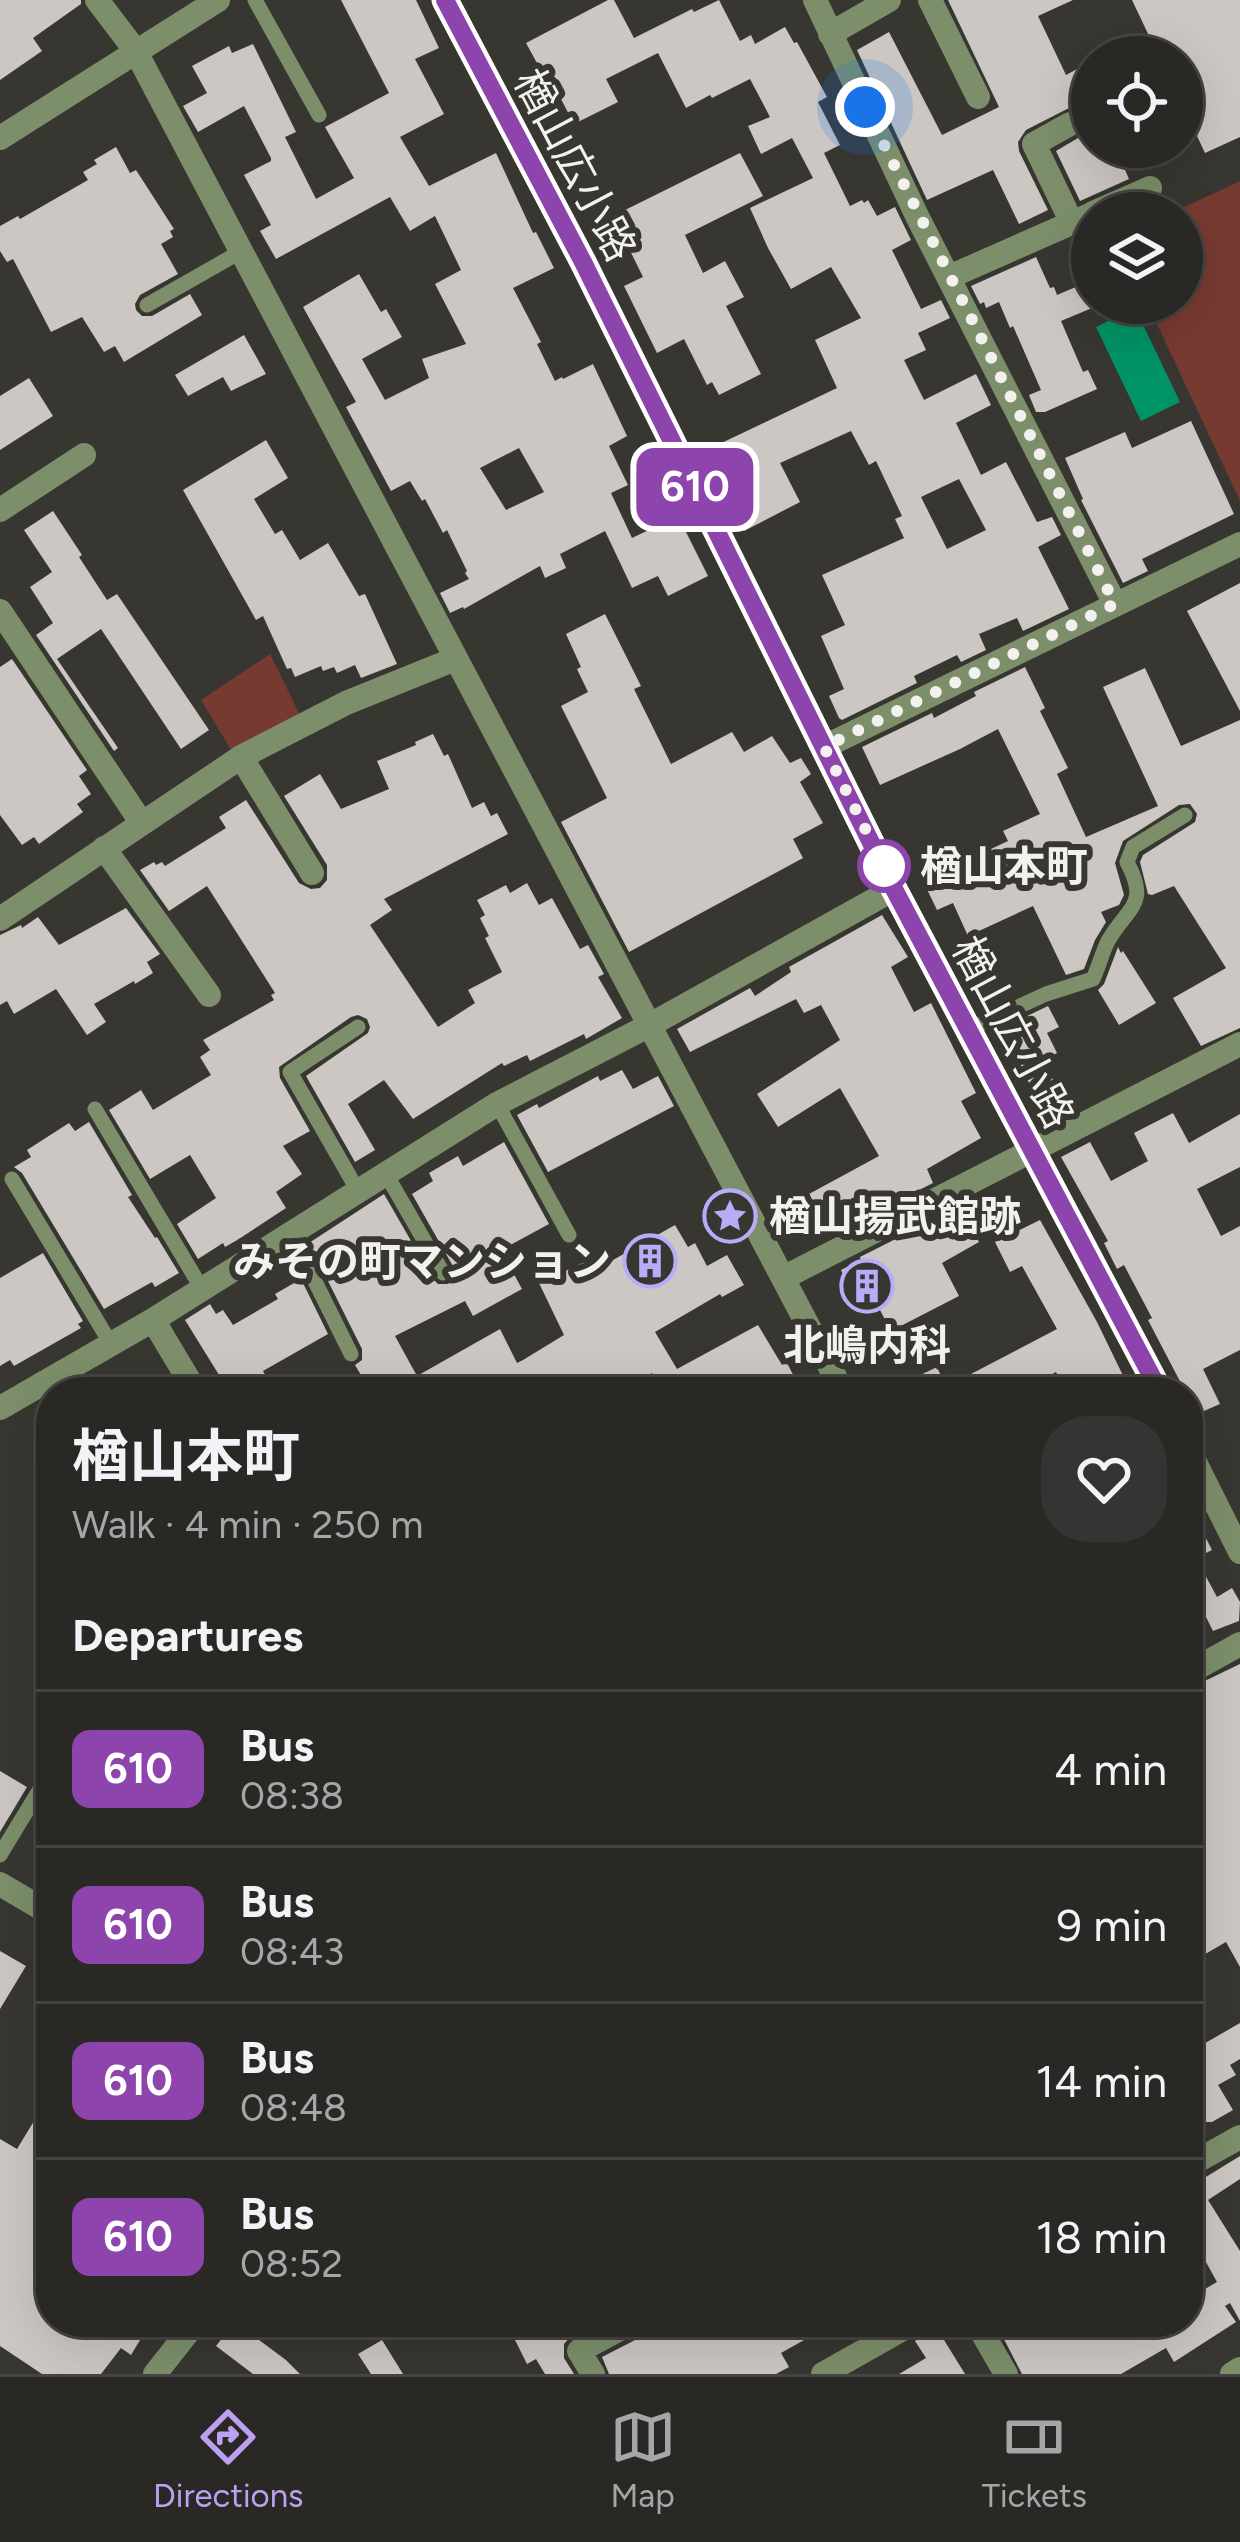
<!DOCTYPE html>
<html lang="en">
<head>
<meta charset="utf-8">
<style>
  :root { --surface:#292825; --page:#353432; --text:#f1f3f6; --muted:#a5a6a7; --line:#454442; --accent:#bca0f2 }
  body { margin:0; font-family:Figtree,"Noto Sans JP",sans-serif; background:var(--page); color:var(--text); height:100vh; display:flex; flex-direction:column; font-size:45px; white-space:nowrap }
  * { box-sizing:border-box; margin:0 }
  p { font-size:39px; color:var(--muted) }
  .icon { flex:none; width:66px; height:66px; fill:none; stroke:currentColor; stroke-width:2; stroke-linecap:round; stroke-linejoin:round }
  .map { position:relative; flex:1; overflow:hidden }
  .details { position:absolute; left:36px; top:1377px; width:1167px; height:960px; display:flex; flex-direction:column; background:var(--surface); border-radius:48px; box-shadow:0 12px 48px #0002,0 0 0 3px var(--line) }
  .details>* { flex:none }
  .badge { padding:0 24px; border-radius:18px; font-size:42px; line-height:78px }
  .fabs { position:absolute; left:1071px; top:36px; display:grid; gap:24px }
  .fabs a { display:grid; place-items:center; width:132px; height:132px; border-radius:50%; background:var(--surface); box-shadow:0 12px 48px #0002,0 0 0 3px var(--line); font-size:60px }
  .you { position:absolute; width:60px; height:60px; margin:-30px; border:9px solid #fff; border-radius:50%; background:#1a73e8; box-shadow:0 0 0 18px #1a73e833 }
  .map>.badge { position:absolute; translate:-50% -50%; box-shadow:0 0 0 6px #fff }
  h2 { padding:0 36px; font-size:45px; line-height:108px }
  .round { display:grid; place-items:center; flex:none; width:126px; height:126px; border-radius:48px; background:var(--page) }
  .headline { display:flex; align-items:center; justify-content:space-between; height:204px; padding:0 36px }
  h1 { font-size:57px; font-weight:700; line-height:90px }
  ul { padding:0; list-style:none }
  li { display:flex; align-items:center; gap:36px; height:156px; padding:0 36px; border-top:3px solid var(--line) }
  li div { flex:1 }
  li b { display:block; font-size:45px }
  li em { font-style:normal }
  li .badge { min-width:132px; font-weight:700; text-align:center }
  .dock { display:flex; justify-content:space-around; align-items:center; height:168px; border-top:3px solid var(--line); background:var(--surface); font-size:33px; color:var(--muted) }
  .dock a { display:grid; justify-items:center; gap:6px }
  .dock .current { color:var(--accent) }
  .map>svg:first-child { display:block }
  .green { fill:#773a31 }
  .water { fill:#009365 }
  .building { fill:#ccc7c3; fill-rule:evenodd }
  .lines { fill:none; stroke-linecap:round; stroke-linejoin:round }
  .service { stroke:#7c8f6a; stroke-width:15 }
  .minor { stroke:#7c8f6a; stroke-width:24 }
  .tertiary { stroke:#7c8f6a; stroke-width:24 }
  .line-casing { stroke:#fff; stroke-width:27 }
  .line { stroke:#8e44ad; stroke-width:18 }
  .walk { stroke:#f2f1ee; stroke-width:12; stroke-dasharray:0 21.6 }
  .stop-dot { fill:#fff; stroke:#8e44ad; stroke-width:6 }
  .labels { text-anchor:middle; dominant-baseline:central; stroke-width:12; stroke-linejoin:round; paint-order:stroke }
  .street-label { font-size:42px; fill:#f2f1ee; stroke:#373631 }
  .stop-label { font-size:42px; font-weight:bold; fill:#f2f1ee; stroke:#373631; text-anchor:start }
  .poi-label { font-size:42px; font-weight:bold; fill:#f2f1ee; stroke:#373631; text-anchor:start }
</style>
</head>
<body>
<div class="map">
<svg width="1240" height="2374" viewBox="0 0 1240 2374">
  <rect width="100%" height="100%" fill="#373631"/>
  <path class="green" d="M1240,181V501L1147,303H1182V213H1172Z
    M270,654L300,715L231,750L201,700Z"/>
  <path class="water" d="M1135,308L1180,402L1141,421L1096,327Z"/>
  <path class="building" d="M0,0H81V4L33,38L42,51L0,80Z
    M341,0H416L439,48L415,59L444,114L400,137L429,186L496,153L533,233L536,232L554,268L513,288L541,342L537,344L555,381L562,377L563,379L593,364L627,436L609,446L628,485L611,493L632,538L678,516L708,576L668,596L658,576L632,588L605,531L560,554L566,568L545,578L540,566L464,609L463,607L450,613L440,593L469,579L465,573L467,571L447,530L443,533L425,499L422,501L410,481L391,491L346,407L356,402L303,307L359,274L381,312L386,309L402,337L362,359L385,400L429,378L422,359L466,344L435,284L461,270L435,216L410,231L390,197L276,259L260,231L271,225L244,175L271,161V158L244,106L198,132L183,106L207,93L192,66L229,46L232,53L253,44L296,132L285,137L316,199L354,178L325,127L389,93ZM519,448L544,492L506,510L480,468Z
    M608,0H614L634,38L692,9L694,12L719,0L740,41L751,35L755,44L785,27L794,43L797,42L827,97L818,102L840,145L824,153L850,206L862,200L864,203L868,200L877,216L895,207L911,240L892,250L921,309L941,300L950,318L918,333L926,350L904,360L924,400L976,374L991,405L956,423L981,475L1006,462L1037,522L1052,517L1061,535L1038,547L1069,609L1023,631L1017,618L979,634L986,650L961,662L957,655L914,676L917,683L842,720L839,718L829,696L844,689L821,636L845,625L822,575L904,538L895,519L902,516L876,461L869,465L851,431L780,463L800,502L744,531L728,500L737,496L713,447L837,388L815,340L861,318L831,267L791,289L768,248L750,208L813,178L792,138L761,154L748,126L770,117L750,79L712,98L710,95L686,108L658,53L606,79L618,102L574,124L548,74L544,76L526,43ZM959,479L986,530L947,549L921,497Z
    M948,0H1073L1038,16L1066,75L1079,68L1092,94V147H1115L1129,179L1080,201L1056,151L1078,138L1085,131L1086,123L1084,115L1077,109L1069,108L1026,130L1018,142L1019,151L1048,210L1019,224L993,170L927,200L857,50L889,32L942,135L999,107Z
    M1132,0H1240V137L1205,153L1182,104V57H1159Z
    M116,147L130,173L136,170L174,229L170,231L173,237L161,244L178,274L140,295L135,304L136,310L142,316H152L190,294L202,315L124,362L115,346L104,352L82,317L51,332L13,259L7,262L0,251V226L18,216L20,219L88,180L83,172L97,164L94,160Z
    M740,153L763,196L685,235L703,273L725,261L744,297L726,306L761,374L719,395L712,382L707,385L684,339L657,353L624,286L643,277L613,216Z
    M1036,257L1050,288L1054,287L1057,295L1092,280V308L1061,321L1083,372L1088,370L1097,389L1045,412H1036L1029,395L1041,390L1013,326L1010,328L999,302L986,308L984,302L980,304L971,286Z
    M244,335L266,374L231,391L223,377L188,396L175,375Z
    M29,378L53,416L0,450V396Z
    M1191,421L1234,514L1142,559L1148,571L1123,583L1081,500L1083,499L1065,458L1125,432L1132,448Z
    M266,440L288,478L254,499L275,534L282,530L300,560L328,543L359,596L365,594L397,664L361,678L355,665L337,673L334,667L323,671L321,666L295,677L291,668L287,669L263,616L256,620L183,490Z
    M53,511L82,555L79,557L107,600L117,594L209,730L181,749L101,629L57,659L118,748L114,751L36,635L53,623L30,587L52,572L24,530Z
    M1240,583V711L1187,611Z
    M605,614L641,686L634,689L671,764L732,732L744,752L772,736L790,763L801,758L811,774L800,782L823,823L793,839L803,858L629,952L561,822L607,798L561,706L588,692L577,669L581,667L566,634Z
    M12,659L87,770L79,776L91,794L77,804L83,812L39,844L34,837L22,845L0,815V667Z
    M1025,667L1045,708L1040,711L1068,768L1057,774L1086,837L1158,806L1103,687L1145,668L1181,746L1240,720V1028L1201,1046L1173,998L1226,968L1174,886L1152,895L1148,894L1140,862L1143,855L1195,822L1197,814L1190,804L1179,805L1123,841L1115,863L1124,895L1119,905L1101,912L1106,922L1095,940L1084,969L1066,975L1033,906L968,936L953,903L937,910L923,881L1008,841L1003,831L1040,814L998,729L960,749L880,785L862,747L932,713L934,718L976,696L974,692Z
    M433,734L444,756L448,754L472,808L484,802L491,816L497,813L508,834L384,899L392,910L370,925L438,1027L475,1003L468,990L502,972L485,938L489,936L480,918L485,915L477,900L506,885L510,893L527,883L539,905L552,898L580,949L588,945L604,974L598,977L622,1018L586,1039L584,1034L530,1061L527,1055L504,1066L502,1063L413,1119L384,1080L348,1104L375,1150L355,1162L306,1076L368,1033L370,1027L367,1019L358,1015L351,1017L279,1067L280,1078L310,1131L283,1146L302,1174L276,1192L286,1208L239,1239L225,1247L223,1243L198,1259L177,1224L216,1198L190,1155L150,1179L109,1110L141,1090L153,1110L211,1075L200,1057L210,1050L203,1040L274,1000L271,995L275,993L207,886L169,911L140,870L154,862L156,865L162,862L165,866L226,828L219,817L246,800L299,883L311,889L320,888L327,880V865L284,796L320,774L341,809L389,789L377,761L416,745L415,742Z
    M126,908L160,954L147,962L153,973L135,984L134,981L94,1004L106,1022L87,1035L56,989L14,1014L7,1001L0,1005V935L21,925L22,928L38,917L59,945Z
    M882,915L908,957L891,967L914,1012L931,1003L976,1093L961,1101L981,1138L927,1169L933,1183L844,1228L835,1210L821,1217L809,1194L879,1156L840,1088L778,1127L757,1094L840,1040L821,1005L804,1013L796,999L690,1052L677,1029L750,988L755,996L791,972L789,967Z
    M1118,947L1121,953L1123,951L1156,1003L1119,1025L1098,990L1104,984Z
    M1048,1006L1059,1027L1047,1033L1057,1053L1042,1061L1055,1083L1035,1094L1000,1029Z
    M622,1070L633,1089L658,1076L674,1106L548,1172L517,1115L537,1104L539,1108L598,1076L600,1081Z
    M1173,1113L1189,1143L1240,1114V1167L1197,1189L1221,1236L1240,1226V1350L1203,1369L1220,1404L1197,1414L1148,1320L1152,1318L1124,1265L1117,1269L1104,1243L1108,1241L1061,1157L1090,1142L1111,1181L1148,1161L1134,1133Z
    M89,1122L132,1195L128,1197L155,1238L157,1237L179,1273L155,1287L152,1282L104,1309L22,1173L14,1167L31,1157L27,1150L69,1123L75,1131Z
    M504,1142L549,1224L501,1250L522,1289L473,1316L465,1301L395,1336L417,1376L500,1329L517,1363L523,1360L564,1335L539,1283L585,1262L590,1273L675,1225L688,1247L695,1243L707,1266L727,1255L744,1285L722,1297L720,1294L655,1332L677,1369L758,1325L782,1365L787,1363L802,1392H637L657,1381L652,1373L618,1392H599L592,1379L572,1392H465L457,1378L433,1392H371L355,1365L362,1360V1349L309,1243L384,1194L433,1279L438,1284H448L454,1278V1268L412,1194L433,1181L429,1173L458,1156L463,1166Z
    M959,1207L979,1242L942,1263L959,1296L891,1331L871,1293L856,1301L841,1270L861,1260L860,1257Z
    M1040,1220L1097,1322L1131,1392H1067L1056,1372L1020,1392H885L937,1367L946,1387L1057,1329L1022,1266L1010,1272L995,1242Z
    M43,1253L83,1321L78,1324L81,1328L14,1366L10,1360L0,1366V1278Z
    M301,1279L328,1334L263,1371L274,1392H239L232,1378L224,1383L185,1320L210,1304L216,1314L223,1310L233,1325L278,1299L275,1294Z
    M1188,1503L1212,1550L1196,1558L1217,1597L1232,1588L1240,1602L1239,1621L1213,1631L1206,1617L1188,1626Z
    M1240,1664V1967L1226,1942L1188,1964V1689Z
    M0,1771L27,1787L0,1832Z
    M0,1951L26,1966L0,2009Z
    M1240,2023V2059L1230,2065L1236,2075L1218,2085L1233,2110L1212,2122H1204L1188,2095V2053Z
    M51,2093V2322H151L131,2355L121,2348L101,2374H42L0,2346V2139L17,2149Z
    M1240,2156V2179L1208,2200L1240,2251V2321L1230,2303L1225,2306L1236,2322L1174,2362L1166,2348L1121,2374H1022L995,2322H1188V2299L1217,2282L1196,2244L1188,2249V2182L1201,2180Z
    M235,2322L286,2360L300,2374H253L216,2346Z
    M506,2322H598L571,2336L564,2344V2358L574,2374H545L536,2359L527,2364Z
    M660,2322H836L781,2353L789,2367L776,2374H609L602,2357L641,2337Z
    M936,2327L965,2374H899L926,2358L915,2341Z
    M382,2340L403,2374H371L358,2354Z"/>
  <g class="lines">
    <path class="service" d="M255,0L319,115
      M147,305L242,251
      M968,1030L1046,994L1093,979C1099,966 1102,953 1108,941C1128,906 1150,905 1127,862L1133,847L1185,815
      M497,1104L569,1235
      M95,1109L202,1289
      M386,1174L443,1273
      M12,1179L111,1344
      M358,1191L290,1072L358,1027
      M291,1233L351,1354
      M0,1855L51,1771"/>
    <path class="minor" d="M97,0L135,50L843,1392
      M815,0L917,216L1115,604
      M930,0L978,97
      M830,34L889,0
      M1070,124L1034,144L1072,223
      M1093,213L1150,188
      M949,277L1092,214
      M0,510L84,455
      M0,611L141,822
      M824,747L1240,544
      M241,757L312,873
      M104,848L209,995
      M0,919L241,757L346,703L455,659
      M783,1278L1240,1044
      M153,1320L196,1392
      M0,1408L153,1320L497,1104L650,1025L894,889
      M1188,1673L1240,1644
      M0,1884L51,1914
      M1188,2166L1240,2137
      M863,2322L874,2345
      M976,2322L1006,2374
      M593,2374L579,2351L633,2322
      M823,2374L915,2322
      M1232,2374L1240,2369"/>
    <path class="tertiary" d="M445,0L583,262L894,889L1160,1392
      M0,138L218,0
      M1188,1448L1240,1552
      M155,2374L196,2322"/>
  </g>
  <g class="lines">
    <g class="line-casing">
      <path id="line" d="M445,0L583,262L894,889L1160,1392"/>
    </g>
    <use href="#line" class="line"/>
    <path class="walk" d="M865,107L1115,604L824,747L884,866"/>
  </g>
  <defs>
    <g id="sight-ring" transform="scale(2.7)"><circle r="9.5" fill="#373631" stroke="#b6acf8" stroke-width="1.5"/><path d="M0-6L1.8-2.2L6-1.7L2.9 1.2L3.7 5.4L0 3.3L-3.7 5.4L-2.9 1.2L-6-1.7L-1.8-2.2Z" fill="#b6acf8"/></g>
    <g id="building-ring" transform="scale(2.7)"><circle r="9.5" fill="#373631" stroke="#b6acf8" stroke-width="1.5"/><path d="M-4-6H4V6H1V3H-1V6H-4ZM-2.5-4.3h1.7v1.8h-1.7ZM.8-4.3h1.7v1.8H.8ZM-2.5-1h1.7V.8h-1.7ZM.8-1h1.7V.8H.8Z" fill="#b6acf8"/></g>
  </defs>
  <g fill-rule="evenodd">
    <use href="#sight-ring" x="730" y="1216"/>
    <use href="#building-ring" x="650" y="1261"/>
    <use href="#building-ring" x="867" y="1286"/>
  </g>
  <circle class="stop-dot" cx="884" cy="866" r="24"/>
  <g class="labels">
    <g class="street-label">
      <text transform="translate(575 165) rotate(62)">楢山広小路</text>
      <text transform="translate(1013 1032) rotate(62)">楢山広小路</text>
    </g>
    <g class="stop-label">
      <text x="920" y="866">楢山本町</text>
    </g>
    <g class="poi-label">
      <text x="769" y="1216">楢山揚武館跡</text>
      <text x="611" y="1261" text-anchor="end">みその町マンション</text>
      <text x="867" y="1345" text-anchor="middle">北嶋内科</text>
    </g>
  </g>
</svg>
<div class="fabs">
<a><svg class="icon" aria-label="locate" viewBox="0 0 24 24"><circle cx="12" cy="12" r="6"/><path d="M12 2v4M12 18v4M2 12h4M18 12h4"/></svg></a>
<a><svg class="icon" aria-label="layers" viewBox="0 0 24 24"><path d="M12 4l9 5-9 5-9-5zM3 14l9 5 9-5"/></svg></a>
</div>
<div class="you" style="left:865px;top:107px"></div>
<b class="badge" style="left:695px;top:487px;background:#8e44ad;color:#fff">610</b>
<section class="details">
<div class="headline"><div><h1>楢山本町</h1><p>Walk · 4 min · 250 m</p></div><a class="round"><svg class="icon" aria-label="heart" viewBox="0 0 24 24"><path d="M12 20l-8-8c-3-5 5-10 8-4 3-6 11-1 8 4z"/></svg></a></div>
<h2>Departures</h2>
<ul>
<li><span class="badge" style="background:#8e44ad;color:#fff">610</span><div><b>Bus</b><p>08:38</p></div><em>4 min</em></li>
<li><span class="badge" style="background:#8e44ad;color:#fff">610</span><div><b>Bus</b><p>08:43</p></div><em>9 min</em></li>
<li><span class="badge" style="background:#8e44ad;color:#fff">610</span><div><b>Bus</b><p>08:48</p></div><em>14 min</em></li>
<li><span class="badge" style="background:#8e44ad;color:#fff">610</span><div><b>Bus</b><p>08:52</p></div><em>18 min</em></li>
</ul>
</section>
</div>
<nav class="dock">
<a class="current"><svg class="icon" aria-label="directions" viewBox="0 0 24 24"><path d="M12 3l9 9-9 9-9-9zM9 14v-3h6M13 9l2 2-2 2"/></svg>Directions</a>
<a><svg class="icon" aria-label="map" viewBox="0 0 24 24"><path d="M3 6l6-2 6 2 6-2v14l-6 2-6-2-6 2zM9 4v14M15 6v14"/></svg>Map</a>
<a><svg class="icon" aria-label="tickets" viewBox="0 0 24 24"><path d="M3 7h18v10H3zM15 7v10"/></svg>Tickets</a>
</nav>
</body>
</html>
